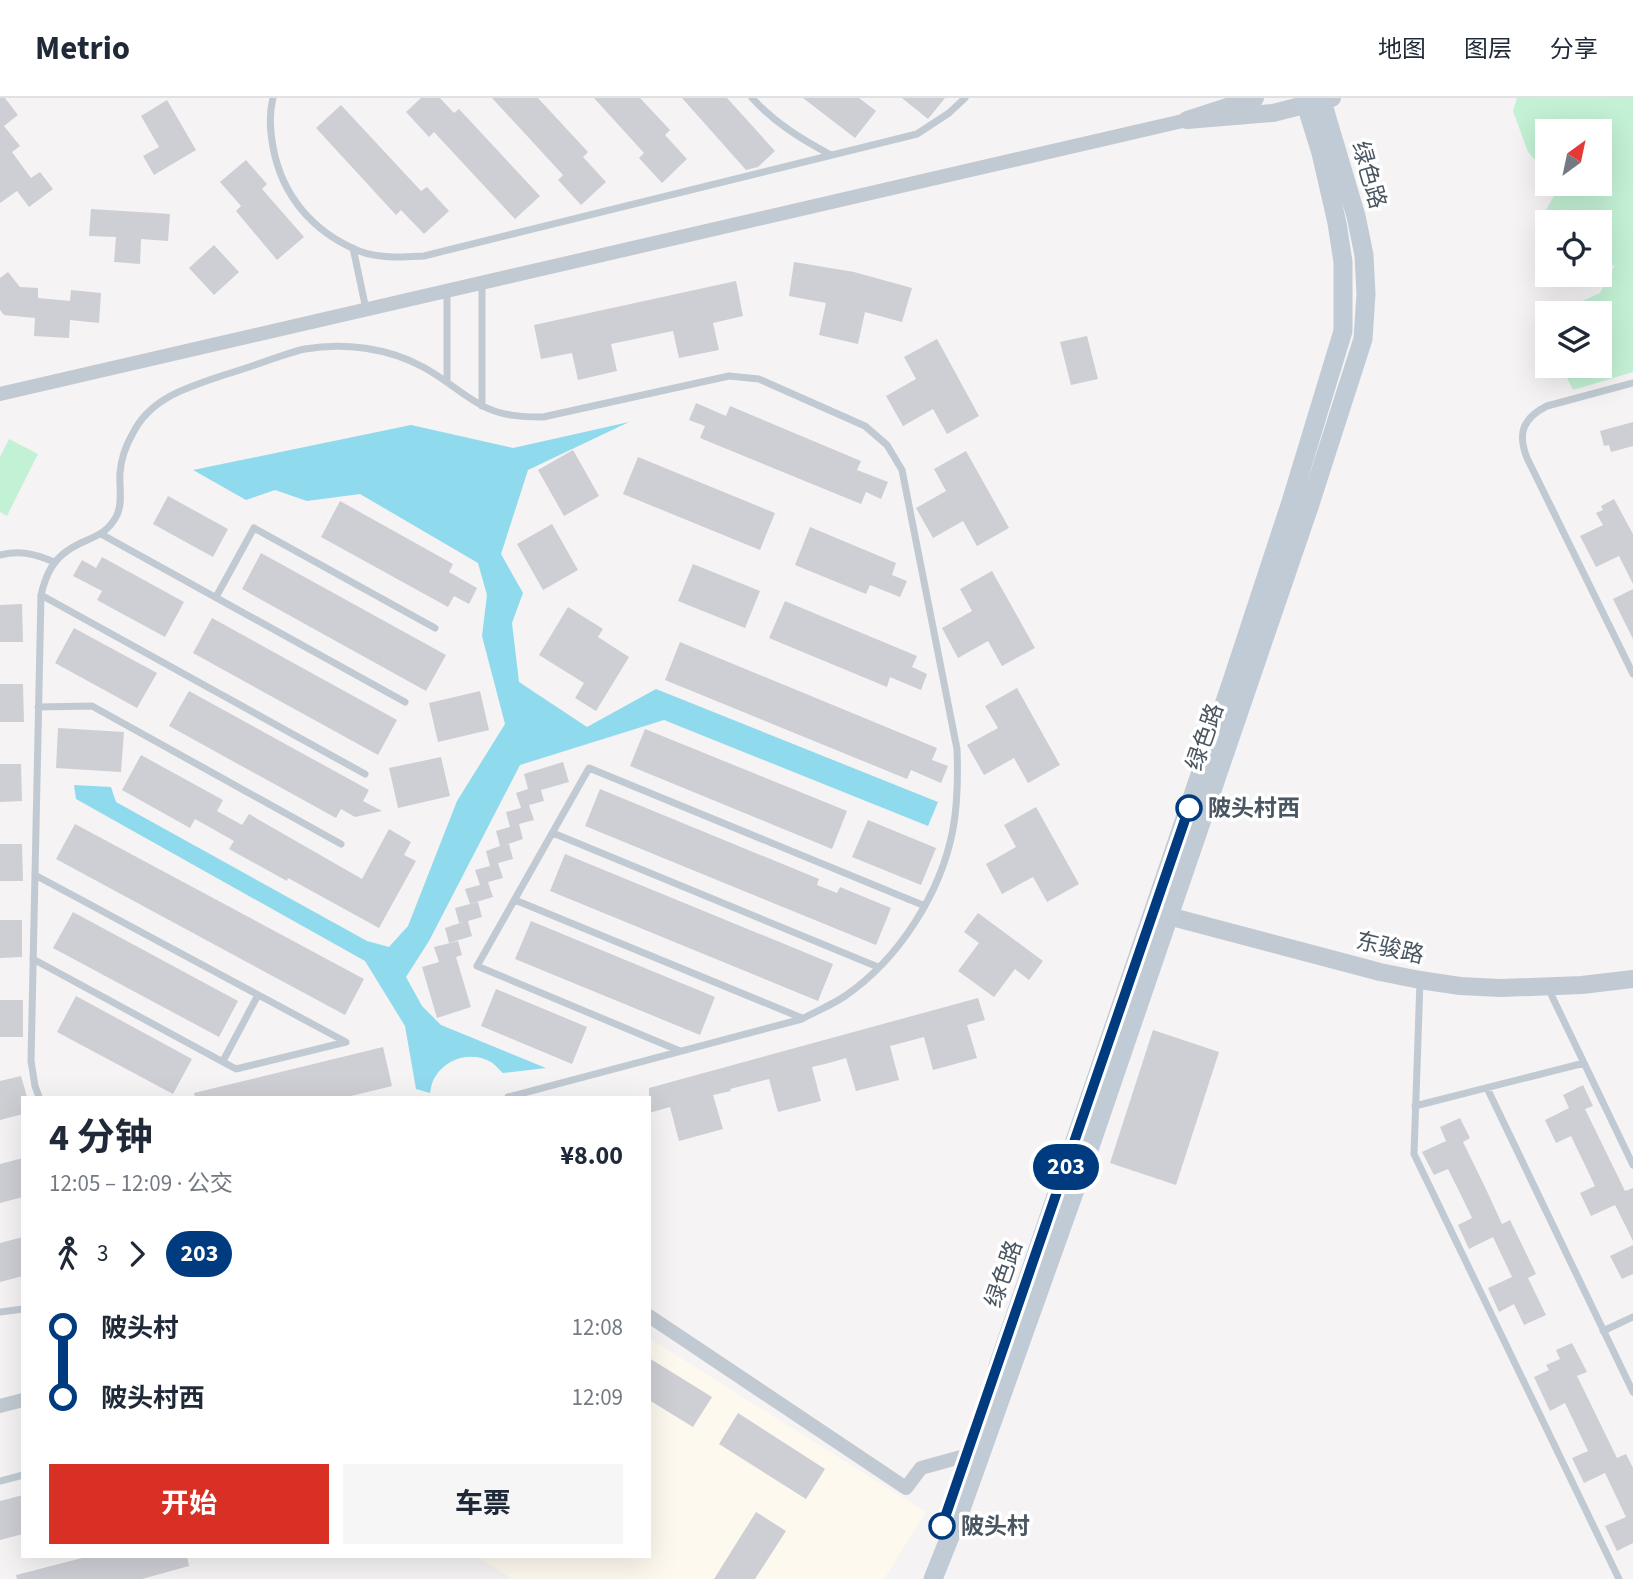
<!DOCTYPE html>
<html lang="zh">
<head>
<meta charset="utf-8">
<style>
  :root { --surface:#fff; --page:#f6f6f7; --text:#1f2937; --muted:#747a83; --line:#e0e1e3; --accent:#d93025 }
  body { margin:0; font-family:"Source Sans 3","Noto Sans SC",sans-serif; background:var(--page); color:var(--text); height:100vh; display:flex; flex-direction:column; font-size:26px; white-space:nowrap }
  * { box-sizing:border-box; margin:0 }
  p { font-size:23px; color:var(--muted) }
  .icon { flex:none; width:38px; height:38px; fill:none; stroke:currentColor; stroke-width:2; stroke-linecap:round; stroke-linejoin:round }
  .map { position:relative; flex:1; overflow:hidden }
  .drawer { position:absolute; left:21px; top:998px; width:630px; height:462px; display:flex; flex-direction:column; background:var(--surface); border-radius:0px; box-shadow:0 7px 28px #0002 }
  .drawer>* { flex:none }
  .badge { padding:0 14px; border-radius:23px; font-size:24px; line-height:46px }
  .needle { width:46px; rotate:33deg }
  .fabs { position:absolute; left:1535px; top:21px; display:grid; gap:14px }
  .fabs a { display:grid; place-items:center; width:77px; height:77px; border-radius:0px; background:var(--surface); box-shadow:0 7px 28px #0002; font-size:35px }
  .map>.badge { position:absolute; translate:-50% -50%; box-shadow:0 0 0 4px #fff }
  .legs { display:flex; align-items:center; gap:10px; height:77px; padding:0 28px; font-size:23px }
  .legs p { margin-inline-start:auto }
  .head { display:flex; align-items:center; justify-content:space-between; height:119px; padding:0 28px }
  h1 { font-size:38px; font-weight:700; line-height:52px }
  .primary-button { display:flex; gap:14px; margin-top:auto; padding:14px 28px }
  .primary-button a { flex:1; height:80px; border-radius:0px; background:var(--accent); color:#fff; font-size:28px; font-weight:700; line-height:80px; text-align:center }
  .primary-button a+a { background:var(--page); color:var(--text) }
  ul { padding:0 28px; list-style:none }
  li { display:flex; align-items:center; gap:24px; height:70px; font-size:26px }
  li i { display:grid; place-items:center; width:10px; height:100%; margin:0 9px; background:currentColor }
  li i::after { content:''; width:18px; height:18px; margin:-9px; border:5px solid; border-radius:50%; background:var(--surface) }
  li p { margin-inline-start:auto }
  li:first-child i { background:linear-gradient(#0000 50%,currentColor 0) }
  li:last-child i { background:linear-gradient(currentColor 50%,#0000 0) }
  header { display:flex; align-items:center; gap:42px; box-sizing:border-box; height:98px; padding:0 35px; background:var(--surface); border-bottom:2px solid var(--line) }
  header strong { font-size:33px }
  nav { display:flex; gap:38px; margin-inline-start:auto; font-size:24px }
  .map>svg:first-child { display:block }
  .commercial { fill:#fdf9ef }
  .green { fill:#c3f1d5 }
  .water { fill:#90daee }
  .building { fill:#cdcfd5 }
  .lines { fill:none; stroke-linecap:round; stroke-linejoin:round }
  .service { stroke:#c1cad2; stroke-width:7 }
  .minor { stroke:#c1cad2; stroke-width:14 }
  .tertiary { stroke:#c1cad2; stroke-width:18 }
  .secondary { stroke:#c1cbd6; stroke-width:19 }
  .line-1-casing { stroke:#fff; stroke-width:16 }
  .line-1 { stroke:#003b80; stroke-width:10 }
  .stop-1-dot { fill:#fff; stroke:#003b80; stroke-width:3.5 }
  .labels { text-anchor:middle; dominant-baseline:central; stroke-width:7; stroke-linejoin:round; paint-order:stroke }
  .street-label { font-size:23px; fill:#4a5661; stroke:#fff }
  .stop-label { font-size:23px; font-weight:bold; fill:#4a5661; stroke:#fff; text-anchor:start }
</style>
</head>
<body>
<header>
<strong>Metrio</strong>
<nav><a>地图</a><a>图层</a><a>分享</a></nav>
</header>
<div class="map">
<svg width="1633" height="1481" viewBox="0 0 1633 1481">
  <rect width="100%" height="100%" fill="#f5f3f3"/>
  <path class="commercial" d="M649,1240L926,1414L884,1481H513L476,1458H649Z"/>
  <path class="green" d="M1517,0H1633V274L1573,292L1561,268H1600V215H1556L1600,195L1615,167L1600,171V124H1547V154L1541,150V121L1559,89L1557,86H1600V33H1547V76L1528,54L1513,13Z
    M9,341L38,356L7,418L0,414V359Z"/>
  <path class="water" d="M629,324L528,372L501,456L523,495L512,525L519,584L587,629L656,591L938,704L928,728L664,622L520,667L429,843L406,879L422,908L441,927L546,970L503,975C499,972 495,966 491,964C472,953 446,960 435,979C432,983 431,990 430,995L416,991L405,928L365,863L76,701L74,687L111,689L116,704L367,843L389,849L408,828L457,703L505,626L482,538L487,497L478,465L360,396L307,403L275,392L246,402L193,372L411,327L513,350Z"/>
  <path class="building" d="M0,0H5L18,17L4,28L20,48L12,54L31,80L40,74L53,91L29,109L17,93L0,105Z
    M421,0H440L454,15L459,11L540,98L515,121L434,34L429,39L406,14Z
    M492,0H538L588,54L583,59L606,84L581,107L558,82L563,77Z
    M594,0H640L670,32L665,37L687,61L662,85L639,60L644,55Z
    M682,0H727L775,53L758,69L746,72Z
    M803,0H859L876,13L855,40Z
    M902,0H945L928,21Z
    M167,2L196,52L154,77L143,58L159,49L141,18Z
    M341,7L421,93L427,89L449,113L424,136L401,112L396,117L316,30Z
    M246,62L267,86L262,91L304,139L277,162L236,113L241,108L220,84Z
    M91,111L170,116L168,143L141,141L140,166L114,164L116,139L89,138Z
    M214,147L239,174L214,197L189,170Z
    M794,164L854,174L912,190L902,224L865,214L858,246L819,237L826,205L789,198Z
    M8,174L20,189L38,190V200L70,203L71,192L101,195L99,225L70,222L69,240L34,238L35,220L4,217L0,212V180Z
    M736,183L743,218L713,225L719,252L679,260L673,233L611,246L617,273L578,282L572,255L541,261L534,227Z
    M1087,238L1098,281L1071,287L1060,244Z
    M937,241L979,318L947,336L933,311L903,328L886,298L916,281L904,259Z
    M696,305L726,318L730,308L861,363L857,372L888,384L881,401L866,394L861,406L700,340L705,328L689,322Z
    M1633,324V348L1611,354L1609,347L1604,348L1600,333Z
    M573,352L599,398L564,418L538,372Z
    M966,353L1009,430L977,448L963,423L933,440L916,410L946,393L934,371Z
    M638,359L775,415L760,452L623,396Z
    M168,398L228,431L213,459L153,426Z
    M1614,401L1633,436V486L1619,458L1596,469L1580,438L1603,427L1596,415L1603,412L1601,408Z
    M340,403L453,466L449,474L477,490L469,506L454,498L448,509L321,439Z
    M552,426L578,472L543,492L517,446Z
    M810,429L896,465L892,477L907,483L900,499L870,487L866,496L795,467Z
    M261,455L446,557L426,593L242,491Z
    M102,459L184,504L165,539L97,502L102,493L73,478L82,462L96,470Z
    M693,466L760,493L745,530L678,503Z
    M992,473L1035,550L1002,568L988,543L958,560L942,530L972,513L960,491Z
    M1633,491V541L1613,501Z
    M785,503L917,558L912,569L927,576L921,592L890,579L887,589L769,540Z
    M22,506L23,544H0V507Z
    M568,509L603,531L598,539L629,559L596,613L575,600L584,585L539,557Z
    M212,520L397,622L378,657L193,555Z
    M74,530L157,575L137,610L55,565Z
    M680,544L937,650L932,662L948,668L941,685L911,672L907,681L665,582Z
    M0,586H23L24,624H0Z
    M1017,590L1060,667L1028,685L1014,660L984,677L967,647L998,630L985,608Z
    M189,593L369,692L363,703L382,713L355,719L341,711L336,720L169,628Z
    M480,593L489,632L438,644L429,605Z
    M58,630L124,634L121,674L56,670Z
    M645,631L847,713L832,751L630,668Z
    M141,657L223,702L217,713L242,727L249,716L362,781L389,731L411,744L404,757L416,763L379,830L288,780L287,783L229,751L234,743L195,721L190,730L122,692Z
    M441,659L450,698L398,710L389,670Z
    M563,664L569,684L541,692L544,703L529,707L534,722L519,726L523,741L505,747L509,746L513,761L498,765L503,780L488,784L493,799L470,806L465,791L480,787L475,772L490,768L486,753L500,748L496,733L516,727L510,729L506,714L521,710L516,695L528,691L524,676Z
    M0,666H21L22,703L0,704Z
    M600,691L819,781L817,787L837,795L840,789L891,810L876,847L585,728Z
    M1036,709L1079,786L1047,804L1033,779L1002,796L986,766L1016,749L1004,727Z
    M868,722L936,750L921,787L852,759Z
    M75,726L364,881L345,917L56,761Z
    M0,746H22L23,783H0Z
    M565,756L833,866L818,903L550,793Z
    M478,804L482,819L468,823L472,838L449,845L445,830L463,824L459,825L455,810Z
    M73,814L238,903L219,939L53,850Z
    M978,815L1043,863L1029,882L1015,871L994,899L958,873L979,845L964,834Z
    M0,822H22V859L0,860Z
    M531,823L715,899L700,937L515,861Z
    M458,843L462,857L456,859L471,909L437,920L422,869L439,864L434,849Z
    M496,891L587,929L572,966L481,928Z
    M76,898L192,961L173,996L57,934Z
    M978,900L985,922L967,927L977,960L933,972L924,939L890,948L899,982L856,993L846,960L829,965L812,969L821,1003L778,1014L769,981L730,991L731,993L713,997L723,1031L679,1043L670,1009L649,1015V990Z
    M0,902H23V939H0Z
    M1153,932L1219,954L1176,1087L1110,1065Z
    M383,949L392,988L347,999H195L194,995Z
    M21,978L27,999H23V1016L0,1022V983Z
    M1583,987L1593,1008L1585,1011L1625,1093L1633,1090V1143L1615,1107L1591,1118L1580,1095L1595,1088L1571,1038L1556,1045L1545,1022L1569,1010L1563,997Z
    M1460,1020L1470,1040L1463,1044L1485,1089L1502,1126L1510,1122L1536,1176L1528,1180L1546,1217L1524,1227L1514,1206L1499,1214L1488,1190L1512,1179L1493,1139L1469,1151L1458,1127L1472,1120L1460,1095L1448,1071L1434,1077L1422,1054L1446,1043L1440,1029Z
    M23,1060V1099L0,1105V1066Z
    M23,1139V1178L0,1184V1145Z
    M1633,1147V1176L1622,1181L1610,1158Z
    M1572,1245L1587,1274L1577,1278L1617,1360L1626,1356L1633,1370V1445L1617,1453L1605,1428L1626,1419L1605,1375L1584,1385L1572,1360L1588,1353L1565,1305L1550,1313L1534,1279L1549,1272L1546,1267L1560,1261L1556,1252Z
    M649,1260L712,1299L693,1329L649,1302Z
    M738,1315L825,1371L806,1401L719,1346Z
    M23,1397V1436L0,1442V1403Z
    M756,1414L786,1433L755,1481H714Z
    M90,1458H187L189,1468L142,1481H17L16,1477Z"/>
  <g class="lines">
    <path class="service" d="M273,0C269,15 270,33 273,49C282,98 313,134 359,153C380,161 403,159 424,158L917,36L949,15L965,0
      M752,0C775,25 801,41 831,57
      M353,150L366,211
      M482,185V308
      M447,193V284
      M1633,285L1547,308C1523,320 1517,335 1527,360L1633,576
      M101,436L405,604
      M0,457C20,452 36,456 54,464
      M41,497L365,676
      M216,499L254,430L435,530
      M38,609L92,608L341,746
      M553,735L878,869
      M515,802L802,920
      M33,861L236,971L346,944L35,777
      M1420,883L1414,1056L1619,1481
      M1548,890L1633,1067
      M680,953L477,868L589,670L925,808
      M223,963L258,897
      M1487,990L1633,1294
      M39,999L35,988L31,963L41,497C45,480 51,464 67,453C86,439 105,441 117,417C123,404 119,388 120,375C121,361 126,347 133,335C151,299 189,289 224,277C241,272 258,266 275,260C284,257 295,253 305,251C344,244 388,250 423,269C444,280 461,296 481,307C500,318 522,319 543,319L729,278L759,281L865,328L887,347L902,372L957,651C958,678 958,704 953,731C941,795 899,861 845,898C832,907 816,913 802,921L508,999
      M1415,1008L1584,965
      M0,1214L23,1211
      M1603,1233L1633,1219
      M0,1383L23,1377"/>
    <path class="minor" d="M0,296L1187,22
      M649,1218L906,1390L921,1370L968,1357
      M0,1308L23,1302"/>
    <path class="tertiary" d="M1255,0L1187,22L1273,15L1332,0
      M1157,815L1380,874L1420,882L1460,888L1501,890L1582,887L1633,881"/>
    <path class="secondary" d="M998,1268L1232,583L1291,404L1343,233V164L1337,125L1321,55L1304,0
      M933,1481L961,1411L1081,1075L1309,409L1363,241L1366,196L1364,157L1356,118L1321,0"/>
  </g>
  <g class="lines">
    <g class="line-1-casing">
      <path id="line-1" d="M942,1428L1189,710"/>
    </g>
    <use href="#line-1" class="line-1"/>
  </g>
  <g class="stop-1-dot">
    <circle cx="1189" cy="710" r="12"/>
    <circle cx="942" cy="1428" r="12"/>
  </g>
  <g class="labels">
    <g class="street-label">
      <text transform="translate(1369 77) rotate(74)">绿色路</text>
      <text transform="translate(1205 639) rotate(-71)">绿色路</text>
      <text transform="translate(1390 850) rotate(13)">东骏路</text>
      <text transform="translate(1004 1176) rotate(-71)">绿色路</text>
    </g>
    <g class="stop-label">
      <text x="1208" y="710">陂头村西</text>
      <text x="961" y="1428">陂头村</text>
    </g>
  </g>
</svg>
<div class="fabs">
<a><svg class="needle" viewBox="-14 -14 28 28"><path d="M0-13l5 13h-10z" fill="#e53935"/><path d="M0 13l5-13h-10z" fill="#747a83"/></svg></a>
<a><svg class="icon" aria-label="locate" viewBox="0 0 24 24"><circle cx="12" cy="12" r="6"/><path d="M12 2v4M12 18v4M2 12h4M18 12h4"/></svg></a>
<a><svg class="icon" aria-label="layers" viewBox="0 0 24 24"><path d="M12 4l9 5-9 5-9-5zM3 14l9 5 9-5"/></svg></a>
</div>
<b class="badge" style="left:1066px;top:1069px;background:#003b80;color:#fff">203</b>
<section class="drawer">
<div class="head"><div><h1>4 分钟</h1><p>12:05 – 12:09 · 公交</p></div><b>¥8.00</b></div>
<div class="legs"><svg class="icon" aria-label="walk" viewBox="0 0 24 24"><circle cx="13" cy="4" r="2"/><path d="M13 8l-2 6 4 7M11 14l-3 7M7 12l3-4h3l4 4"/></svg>3<svg class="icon" aria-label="forward" viewBox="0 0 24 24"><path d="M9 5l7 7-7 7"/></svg><b class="badge" style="background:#003b80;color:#fff">203</b></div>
<ul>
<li><i style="color:#003b80"></i><b>陂头村</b><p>12:08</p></li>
<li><i style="color:#003b80"></i><b>陂头村西</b><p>12:09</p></li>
</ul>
<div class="primary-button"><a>开始</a><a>车票</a></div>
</section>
</div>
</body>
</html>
